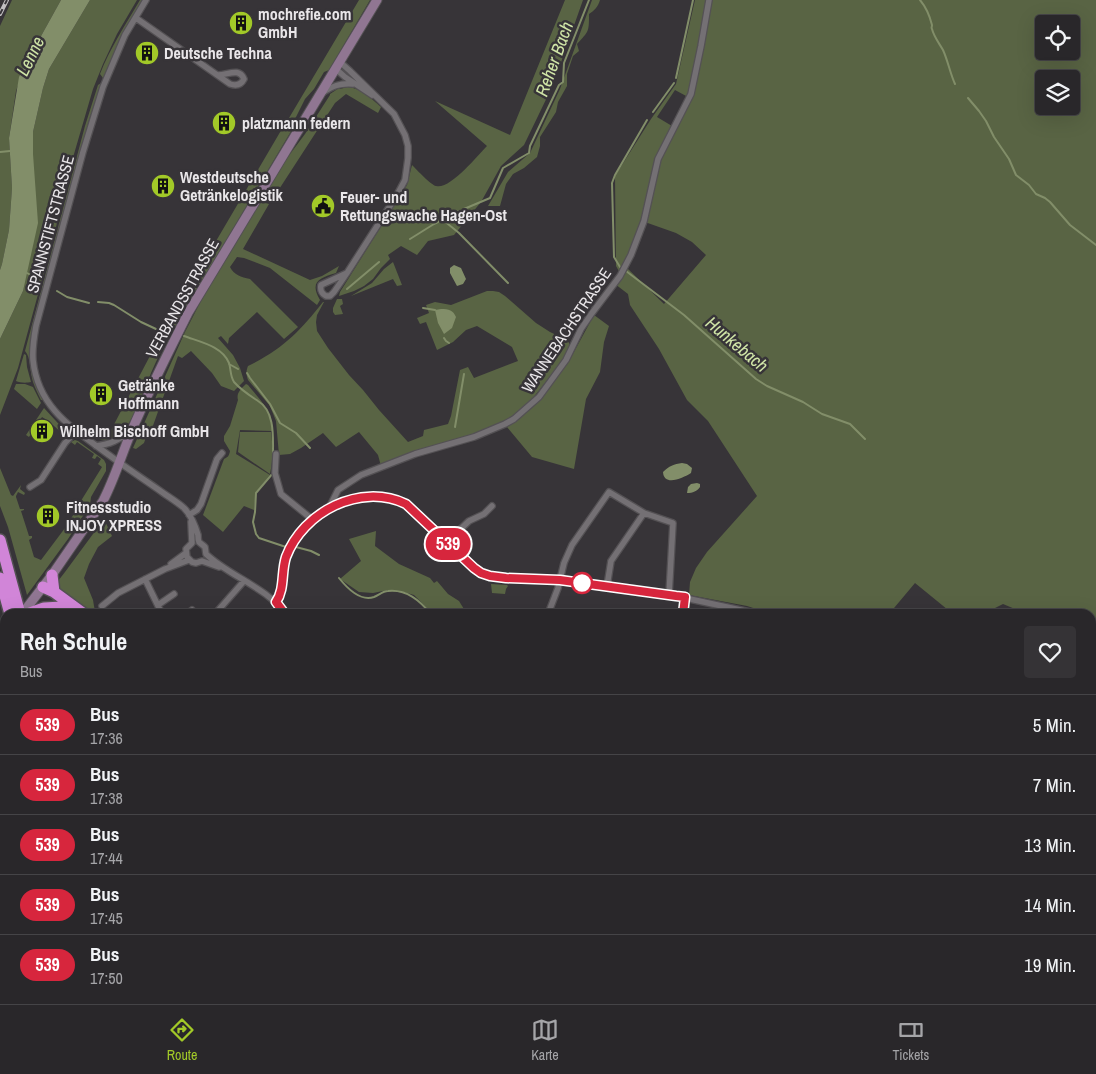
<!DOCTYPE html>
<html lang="de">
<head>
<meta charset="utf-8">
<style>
  :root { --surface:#29272a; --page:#353336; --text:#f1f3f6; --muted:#a5a5a8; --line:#454447; --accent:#a2c928 }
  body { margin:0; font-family:"Archivo Narrow",sans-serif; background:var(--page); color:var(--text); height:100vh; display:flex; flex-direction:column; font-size:19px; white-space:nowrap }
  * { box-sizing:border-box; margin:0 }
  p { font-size:16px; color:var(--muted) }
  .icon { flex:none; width:28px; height:28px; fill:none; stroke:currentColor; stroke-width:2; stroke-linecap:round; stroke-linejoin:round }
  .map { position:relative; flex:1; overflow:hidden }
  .details { position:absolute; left:0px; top:609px; width:1096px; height:396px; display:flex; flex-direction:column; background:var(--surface); border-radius:15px 15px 0 0; box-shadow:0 5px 20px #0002,0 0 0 1px var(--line) }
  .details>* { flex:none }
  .badge { padding:0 10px; border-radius:16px; font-size:18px; line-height:32px }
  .controls { position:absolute; left:1035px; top:15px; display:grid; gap:10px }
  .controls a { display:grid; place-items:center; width:45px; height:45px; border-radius:5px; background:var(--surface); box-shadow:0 5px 20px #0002,0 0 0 1px var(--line); font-size:25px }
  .map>.badge { position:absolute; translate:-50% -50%; box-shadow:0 0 0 2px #fff }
  .round { display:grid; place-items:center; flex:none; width:52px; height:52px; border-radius:5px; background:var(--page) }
  .headline { display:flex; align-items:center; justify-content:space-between; height:85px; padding:0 20px }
  h1 { font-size:24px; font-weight:700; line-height:38px }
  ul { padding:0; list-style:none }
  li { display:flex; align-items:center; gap:15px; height:60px; padding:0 20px; border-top:1px solid var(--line) }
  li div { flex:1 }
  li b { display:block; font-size:19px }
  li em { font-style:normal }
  li .badge { min-width:55px; font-weight:700; text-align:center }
  .tabs { display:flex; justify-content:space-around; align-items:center; height:70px; border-top:1px solid var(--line); background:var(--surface); font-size:14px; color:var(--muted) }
  .tabs a { display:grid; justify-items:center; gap:2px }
  .tabs .current { color:var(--accent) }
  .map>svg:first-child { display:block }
  .green { fill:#596444; fill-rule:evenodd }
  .water { fill:#828e69 }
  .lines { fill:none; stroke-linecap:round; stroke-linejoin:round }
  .stream { stroke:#828e69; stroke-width:2 }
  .street-casing { stroke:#545154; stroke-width:8 }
  .secondary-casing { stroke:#545154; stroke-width:11 }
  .highway-casing { stroke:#545154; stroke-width:14 }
  .street { stroke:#747074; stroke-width:5.5 }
  .secondary { stroke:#907692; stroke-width:9 }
  .highway { stroke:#d185d8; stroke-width:11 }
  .rail-casing { stroke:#c2bfc2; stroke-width:4 }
  .rail { stroke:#373438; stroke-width:2; stroke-dasharray:5.5; stroke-linecap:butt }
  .line-casing { stroke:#fff; stroke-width:11 }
  .line { stroke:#d7263d; stroke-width:8 }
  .stop-dot { fill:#fff; stroke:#d7263d; stroke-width:2.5 }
  .labels { text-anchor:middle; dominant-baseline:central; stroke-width:5; stroke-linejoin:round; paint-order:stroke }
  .poi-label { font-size:16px; font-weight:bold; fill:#e9e6e9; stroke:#373438; text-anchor:start }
  .street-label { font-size:16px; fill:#e9e6e9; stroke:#373438 }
  .water-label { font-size:18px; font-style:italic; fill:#d0e5a7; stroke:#373438 }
</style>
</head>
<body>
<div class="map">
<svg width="1096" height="1004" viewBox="0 0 1096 1004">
  <rect width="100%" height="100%" fill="#373438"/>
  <path class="green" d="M12,0H61L25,65L16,91L9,138L12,188L9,230L2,264L0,270V26Z
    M90,0H137L117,34L103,64L93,89L74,154L53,239L18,368L0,415V339L23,291L33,154V132L43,88L49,69Z
    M140,0H142L118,45L103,78L100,74C110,48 126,24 140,0Z
    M359,0H370L329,70L324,72L314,89L305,99L295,119L292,120L289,118Z
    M565,0H583L553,85L524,145L501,166L481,202L454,235L428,241L417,255L401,246L388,255L390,259L381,268L373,279L364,286L354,291L339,296L340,292L407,185L412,165C417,170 431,185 436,186C450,190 477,156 487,146L435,101L510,135Z
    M592,0H600C598,7 594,11 589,14C589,32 589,31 577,44L579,51L573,56L567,74V86L558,102L556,112L540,137V146L537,157L524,168L513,174L506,184L500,206H488L508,172L530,153L560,89Z
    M695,0H1096V642L1091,640V614H1027L1003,604L983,614H953L915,583L889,614H772L747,606L689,595L690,582L696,568L707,552L757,496L708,421L687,400L659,349L630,305L628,294L615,284L627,268L664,304L706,255L692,242L676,233L642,221L629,254L620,273L616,266L615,176L651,119L676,84ZM1044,24H1071V51H1044ZM1044,79H1071V106H1044ZM675,90L688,97L672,126L657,117Z
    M101,83L89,120L32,333C28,357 31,378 43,400H41C38,394 35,388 33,382C30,373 31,357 25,351L85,126L98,85Z
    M347,87C359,87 372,99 381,107L378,113L346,94L335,103L274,197L279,200L278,201C272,203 266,197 267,191L287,158L305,134L330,95V94L339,88L340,89Z
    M286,122L292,125L293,128L172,331C164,345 157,359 151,373C144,391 134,422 119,435C115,438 110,440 105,440C94,440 83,429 75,423L100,436L104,429L110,432L162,333Z
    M262,202L269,204L243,249L310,280L322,276L339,266L336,273C320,278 309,281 320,300L317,305L270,268L244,258L237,257L230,267C234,275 241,277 250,279L298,327L284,339L257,312L229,338L228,344L221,336L218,338L233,355L240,368L244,381L234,391L221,386L212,373L191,351L182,358L178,356L150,434H147L144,443L136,449L133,448L185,332L203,297L258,205Z
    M393,262L402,285L397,286L393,279L351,296L372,283L384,269Z
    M487,291H493L499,292L505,296L536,323L550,332L567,340L569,343V350L564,359L529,403L504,423L473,435L381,466L378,455L359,432L336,447L323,433L301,448L290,454L279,455L276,421L270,406L248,380C246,374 246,371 248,366C283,349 300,331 323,302H324L317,315L316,322L317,331L328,348L349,375L363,390L379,410L408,442L423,436L424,430L448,424L451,416L460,370L468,367L474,378L518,361L512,347L477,326L466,330L453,342L437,350L426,322L420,324L417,318L429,313L426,305L435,302L451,305Z
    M337,299H342L343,304L340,306L343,314L335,315L333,312V308Z
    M594,315L609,326L604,342L600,372L586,399L574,469L532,457L507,427L533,407L569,361Z
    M24,354L26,355L27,367L31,382C27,383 20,383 16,381Z
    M16,384H25L33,387L41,403L37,409L14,389Z
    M246,384L248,385C261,401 272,410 273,431L240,430L236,454L270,475L256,492L254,510L244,506L223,532L203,515L224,459C228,457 229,456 230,451L224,441V436L230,426L238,400C236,393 241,389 246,384Z
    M44,408L67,433L65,438C59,429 51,423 42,417L29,437L26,435Z
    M240,432H271C273,447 273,460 270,474L238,452Z
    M75,440L78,441L104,460L106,464V471L91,497L90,505L68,539L27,595L8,527L0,506V468L11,495L13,496L21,485L20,489L25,493L24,495L18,492L16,496V497L20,509H24V510L21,511L29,536H32V538L29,540L34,557L41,560L65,528L77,509L74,507L76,503L79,504L102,467L98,464L101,459L97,456L95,459L92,458L94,454L77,442L75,445L71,442Z
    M104,519L112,536L98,547L89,564L84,578L93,600L95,612L96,614H93L60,593L58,581L65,572Z
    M376,531L375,546L399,564L430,578L434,583L437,581L448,594L459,601L467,614H433L414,595L400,591L388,590L373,593L359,592L340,579L361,561L349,539Z
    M491,584L507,585L508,586L506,589L505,594L492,593Z
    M4,652L5,656V705L0,683V656Z
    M1096,875V1004H674L675,1001L674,1000H1091V876L1093,877Z
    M91,1000H116L117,1004H91Z
    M535,1000H576L579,1004H531V1003Z"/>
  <path class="water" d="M61,0H90L49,69L43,88L33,132V154L38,223L23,291L0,339V270L2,264L9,230L12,188L9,138L19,77L25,65Z
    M454,265L461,268L466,279L463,284L457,286L450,273V268Z
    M441,309C449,309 453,310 456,317L452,328L444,334L438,323L435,310Z
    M682,463L687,464L692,468L691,473C683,478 664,487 663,472C669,466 674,464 682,463Z
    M697,483L700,484V487C697,491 693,493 687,493L688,487L691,484Z"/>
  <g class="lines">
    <path class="stream" d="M920,0C926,7 930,17 932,25C932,27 931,28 932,29C934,37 939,43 943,50C948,61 950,73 955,84
      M676,78L693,0
      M968,98L979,111L986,121L994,137L1009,159L1016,175L1029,185L1036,194L1045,198L1050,202L1070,225L1096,245
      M653,112L674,83
      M0,152L10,151
      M464,209L490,198L503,168L529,153L530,146L559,85L563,82L564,63L589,0
      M443,220L459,233L508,283
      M410,239L434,224L459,211
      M620,267L614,257L612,183L615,175L647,120
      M626,271L684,315L756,379L767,386L803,402L822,414L850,424L865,439
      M27,273L36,278
      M347,289L379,262
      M57,291L67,297L89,303
      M98,302L109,303L114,305L141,322L156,329
      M423,308L435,310
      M184,336C200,342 222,346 229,363C231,369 230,376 234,382C241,390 249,395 258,401C275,411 273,437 273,454
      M444,338L446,341L449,343
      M229,364L238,369
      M247,373L250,378L270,404L280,423L296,433L310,448
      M455,427L464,374
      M273,472V473L256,493L255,512L253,522L256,534L259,538L286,547
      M296,547L311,551L319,555
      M339,578C347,588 360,602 374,597C379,595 383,591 388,591C407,589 420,601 431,614
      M574,1000L577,1004"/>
    <g class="street-casing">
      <path id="street" d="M146,0L125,35L103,87L83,152L36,326C34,337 32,348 33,360C38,409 74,429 109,455C125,467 142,478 159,490C167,496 176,501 184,508C191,515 195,525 198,535C198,537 198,540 199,542C201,544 203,545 205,547L206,554C230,577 267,587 285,614
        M136,18L230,84C236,86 241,85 244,79C239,67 228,75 218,75
        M340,62L350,71L394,114L405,135L408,146V158L405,180L397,195L347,273L334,292L330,296H326C321,293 320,290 321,285L347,273
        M336,69L345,77L372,95
        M322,93C333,86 339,83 353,84
        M96,446C111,444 118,440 130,432
        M276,454L275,473L281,494L313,520
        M30,487L41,480L65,443L76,431
        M329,508C355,498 379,491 406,504L474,568L481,573L490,576L506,578L560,580L607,586L676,596L759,614
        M189,515L197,510L201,504L217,459L222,453
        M191,522L192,543L186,549L187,557L192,562L196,563L202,561L219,567
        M446,543L469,521L484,514L492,506
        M171,564L186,553
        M145,579L162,614
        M607,586L611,561L644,513
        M276,602L281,594L282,576L285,560L294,541L308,524L329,508L338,490L361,475L415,454L474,437L505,424L514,419L539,397L566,360L581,329L592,313L620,276L631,255L644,221L658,159L691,94L701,46L709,0
        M158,605L174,594
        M102,606L118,593L165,569L189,560
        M187,614L192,610
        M215,614L244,581
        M548,614L558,588L564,563L572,545L609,492L644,513L673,523L669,595
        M683,614L685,597
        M121,1000L122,1004
        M211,1000L217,1004
        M346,1000L348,1004
        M470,1000L472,1004
        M638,1000L642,1004
        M192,1004L194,1000"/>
    </g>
    <g class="secondary-casing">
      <path id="secondary" d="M22,614L52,575L103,501C115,478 122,453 132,430C149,390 169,351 188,313L377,0"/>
    </g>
    <g class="highway-casing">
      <path id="highway" d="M0,540L20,614
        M52,575L54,592
        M0,578L10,614
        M43,587L54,592L84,614
        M27,614L44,608L62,607
        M0,638L3,636
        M71,1000V1004
        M81,1000L82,1004"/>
    </g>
    <use href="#street" class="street"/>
    <use href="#secondary" class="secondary"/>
    <use href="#highway" class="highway"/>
    <g class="rail-casing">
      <path id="rail" d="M0,14L7,0"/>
    </g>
    <use href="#rail" class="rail"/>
  </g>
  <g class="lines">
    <g class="line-casing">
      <path id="line" d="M285,614L276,602C285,589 281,572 286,557C303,512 360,482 406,504L474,568L481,573L490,576L506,578L560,580L676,596L685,597L683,614"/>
    </g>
    <use href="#line" class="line"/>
  </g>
  <defs>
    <g id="building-disc" transform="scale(1.25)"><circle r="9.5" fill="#a2c928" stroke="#373438"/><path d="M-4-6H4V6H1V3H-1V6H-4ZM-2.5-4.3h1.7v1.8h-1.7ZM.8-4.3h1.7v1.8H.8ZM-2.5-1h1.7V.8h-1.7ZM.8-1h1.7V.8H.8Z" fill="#111"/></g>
    <g id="civic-disc" transform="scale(1.25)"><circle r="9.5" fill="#a2c928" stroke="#373438"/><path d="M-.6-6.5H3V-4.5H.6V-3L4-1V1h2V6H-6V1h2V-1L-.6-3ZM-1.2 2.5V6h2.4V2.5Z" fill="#111"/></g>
  </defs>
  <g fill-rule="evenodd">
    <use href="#building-disc" x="241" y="23"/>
    <use href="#building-disc" x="147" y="53"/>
    <use href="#building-disc" x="224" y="123"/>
    <use href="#building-disc" x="163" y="186"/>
    <use href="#civic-disc" x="323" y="206"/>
    <use href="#building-disc" x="101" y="394"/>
    <use href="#building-disc" x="42" y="431"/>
    <use href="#building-disc" x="48" y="516"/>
  </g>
  <circle class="stop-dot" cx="582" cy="583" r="10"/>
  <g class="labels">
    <g class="poi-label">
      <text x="258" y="14">mochrefie.com<tspan x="258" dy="18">GmbH</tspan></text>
      <text x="164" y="53">Deutsche Techna</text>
      <text x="242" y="123">platzmann federn</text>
      <text x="180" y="177">Westdeutsche<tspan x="180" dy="18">Getränkelogistik</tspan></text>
      <text x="340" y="197">Feuer- und<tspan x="340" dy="18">Rettungswache Hagen-Ost</tspan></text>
      <text x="118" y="385">Getränke<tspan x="118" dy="18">Hoffmann</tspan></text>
      <text x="60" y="431">Wilhelm Bischoff GmbH</text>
      <text x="66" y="507">Fitnessstudio<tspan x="66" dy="18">INJOY XPRESS</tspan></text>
    </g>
    <g class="street-label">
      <text transform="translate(50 224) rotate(-75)">SPANNSTIFTSTRASSE</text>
      <text transform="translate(182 298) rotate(-61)">VERBANDSSTRASSE</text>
      <text transform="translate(566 330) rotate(-56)">WANNEBACHSTRASSE</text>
    </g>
    <g class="water-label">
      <text transform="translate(30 56) rotate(-64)">Lenne</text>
      <text transform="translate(554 59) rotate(-70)">Reher Bach</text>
      <text transform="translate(737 344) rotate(40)">Hunkebach</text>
    </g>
  </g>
</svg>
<div class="controls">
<a><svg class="icon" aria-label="locate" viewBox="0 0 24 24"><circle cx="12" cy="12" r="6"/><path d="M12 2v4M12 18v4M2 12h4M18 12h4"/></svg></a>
<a><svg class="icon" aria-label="layers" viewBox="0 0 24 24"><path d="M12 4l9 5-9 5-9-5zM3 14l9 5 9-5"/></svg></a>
</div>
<b class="badge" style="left:448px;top:544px;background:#d7263d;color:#fff">539</b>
<section class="details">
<div class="headline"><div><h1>Reh Schule</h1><p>Bus</p></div><a class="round"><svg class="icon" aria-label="heart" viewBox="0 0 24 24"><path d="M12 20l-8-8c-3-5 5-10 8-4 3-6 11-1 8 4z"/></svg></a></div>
<ul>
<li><span class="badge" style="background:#d7263d;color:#fff">539</span><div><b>Bus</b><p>17:36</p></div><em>5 Min.</em></li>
<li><span class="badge" style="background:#d7263d;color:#fff">539</span><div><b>Bus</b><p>17:38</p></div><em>7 Min.</em></li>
<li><span class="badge" style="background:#d7263d;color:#fff">539</span><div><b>Bus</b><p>17:44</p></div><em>13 Min.</em></li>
<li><span class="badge" style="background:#d7263d;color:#fff">539</span><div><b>Bus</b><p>17:45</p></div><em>14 Min.</em></li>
<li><span class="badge" style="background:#d7263d;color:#fff">539</span><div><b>Bus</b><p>17:50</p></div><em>19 Min.</em></li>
</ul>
</section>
</div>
<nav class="tabs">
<a class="current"><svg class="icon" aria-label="directions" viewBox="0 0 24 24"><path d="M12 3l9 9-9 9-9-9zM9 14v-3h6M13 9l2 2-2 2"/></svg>Route</a>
<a><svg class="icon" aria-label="map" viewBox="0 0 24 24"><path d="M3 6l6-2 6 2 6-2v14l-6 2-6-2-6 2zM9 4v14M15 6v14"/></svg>Karte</a>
<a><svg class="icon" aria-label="tickets" viewBox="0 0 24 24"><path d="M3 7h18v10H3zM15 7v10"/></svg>Tickets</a>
</nav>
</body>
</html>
